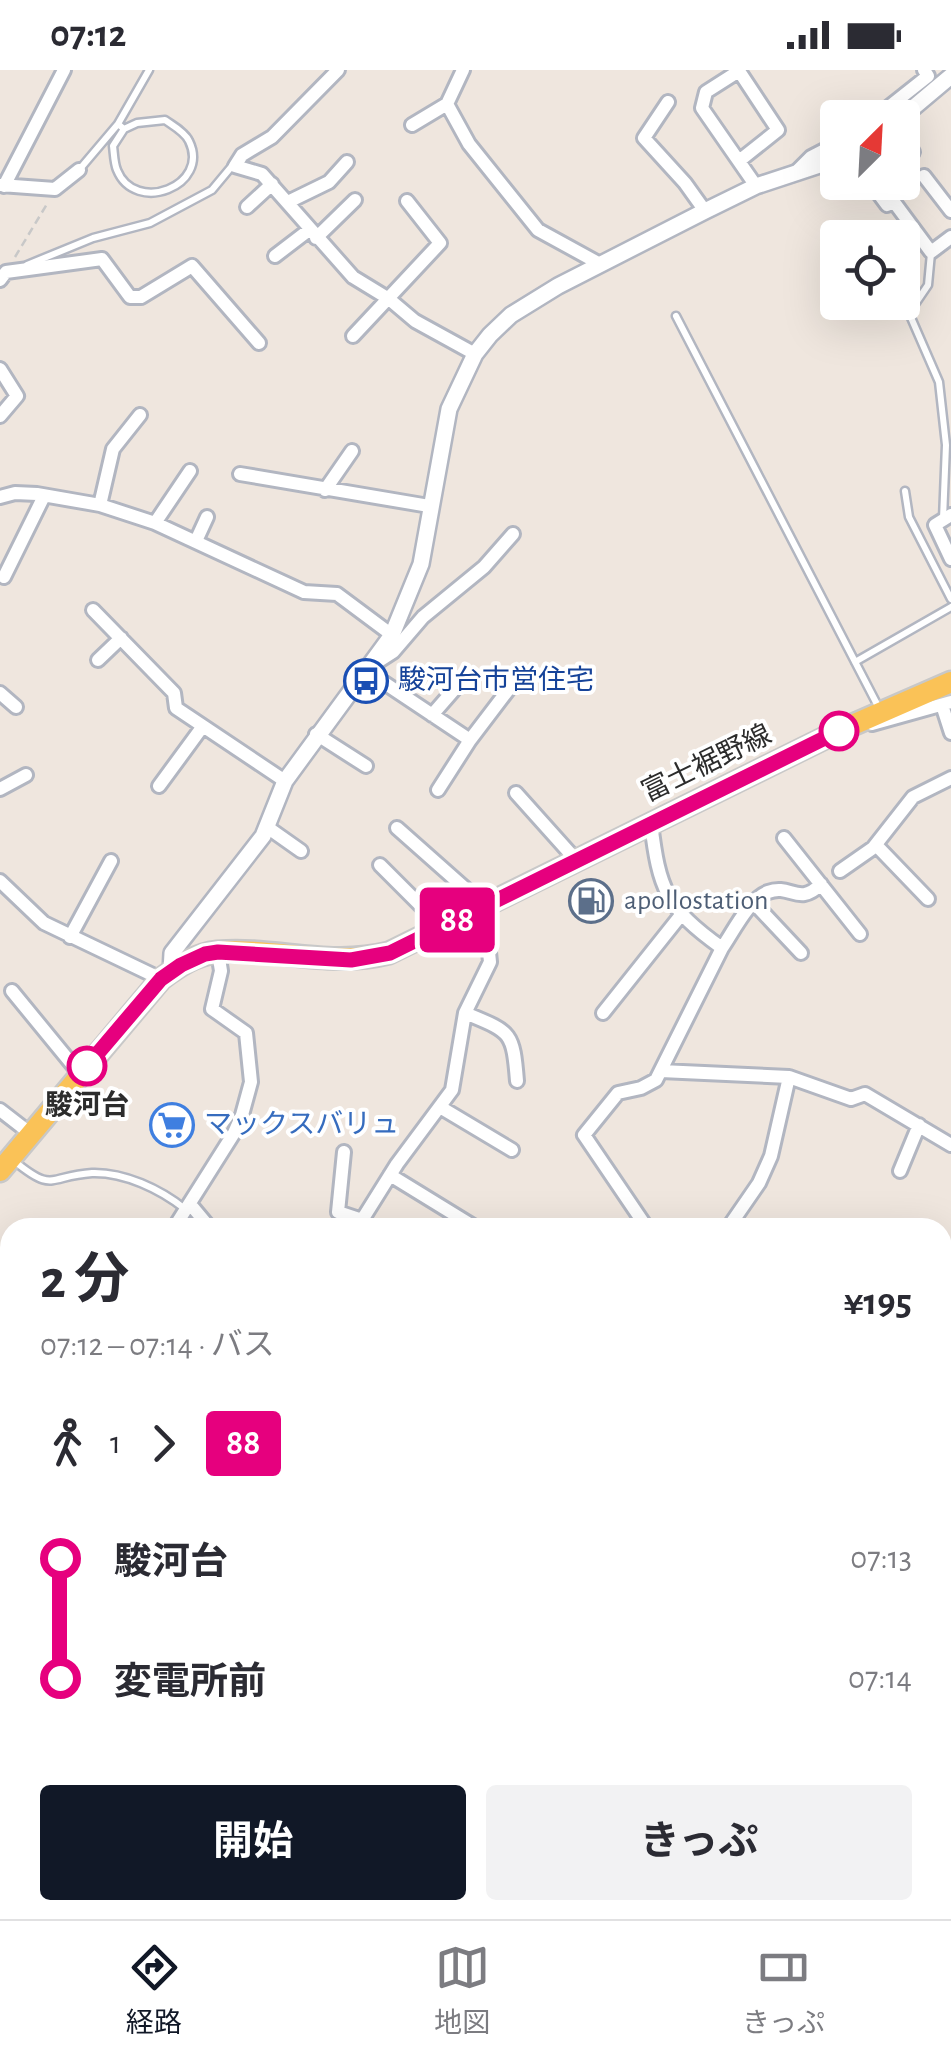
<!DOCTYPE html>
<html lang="ja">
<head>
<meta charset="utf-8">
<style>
  :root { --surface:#fff; --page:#f2f2f3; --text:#2b2b33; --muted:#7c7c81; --line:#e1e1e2; --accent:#111827 }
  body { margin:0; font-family:"Alegreya Sans","Noto Sans JP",sans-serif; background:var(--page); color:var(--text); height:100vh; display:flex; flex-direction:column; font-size:38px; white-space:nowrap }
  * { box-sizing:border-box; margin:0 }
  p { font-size:32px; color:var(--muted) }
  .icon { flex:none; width:55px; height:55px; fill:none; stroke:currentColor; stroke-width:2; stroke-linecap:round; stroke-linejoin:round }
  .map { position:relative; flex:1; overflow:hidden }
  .side { position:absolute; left:0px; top:1148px; width:952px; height:702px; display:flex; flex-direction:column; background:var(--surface); border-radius:30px 30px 0 0; box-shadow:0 10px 40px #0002 }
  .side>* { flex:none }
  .badge { padding:0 20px; border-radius:8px; font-size:35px; line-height:65px }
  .needle { width:65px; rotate:24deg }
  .tools { position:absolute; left:820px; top:30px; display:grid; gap:20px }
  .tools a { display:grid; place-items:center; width:100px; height:100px; border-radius:10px; background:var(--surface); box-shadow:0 10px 40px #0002; font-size:50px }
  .map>.badge { position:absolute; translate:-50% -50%; box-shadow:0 0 0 5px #fff }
  .legs { display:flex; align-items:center; gap:15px; height:110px; padding:0 40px; font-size:32px }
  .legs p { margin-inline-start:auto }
  .head { display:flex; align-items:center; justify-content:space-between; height:170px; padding:0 40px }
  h1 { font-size:55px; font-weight:700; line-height:75px }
  .action { display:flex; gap:20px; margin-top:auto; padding:20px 40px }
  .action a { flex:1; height:115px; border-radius:10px; background:var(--accent); color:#fff; font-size:40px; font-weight:700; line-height:115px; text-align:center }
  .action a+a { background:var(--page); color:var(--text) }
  ul { padding:0 40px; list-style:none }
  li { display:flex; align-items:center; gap:35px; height:120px; font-size:38px }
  li i { display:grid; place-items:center; width:15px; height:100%; margin:0 12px; background:currentColor }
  li i::after { content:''; width:25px; height:25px; margin:-12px; border:8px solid; border-radius:50%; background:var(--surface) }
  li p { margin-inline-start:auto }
  li:first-child i { background:linear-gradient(#0000 50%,currentColor 0) }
  li:last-child i { background:linear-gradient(currentColor 50%,#0000 0) }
  .status { display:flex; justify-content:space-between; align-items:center; height:70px; padding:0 50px; background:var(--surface); direction:ltr }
  .status svg { height:28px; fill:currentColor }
  .menu { display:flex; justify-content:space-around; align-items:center; height:140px; border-top:2px solid var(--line); background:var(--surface); font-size:28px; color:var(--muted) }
  .menu a { display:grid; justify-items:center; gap:5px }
  .menu .current { color:var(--accent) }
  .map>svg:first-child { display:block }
  .pitch { fill:#d3f092 }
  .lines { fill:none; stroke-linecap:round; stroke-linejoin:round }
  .service-casing { stroke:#b2b6c1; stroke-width:11 }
  .minor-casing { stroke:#b2b6c1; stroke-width:18 }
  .tertiary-casing { stroke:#b2b6c1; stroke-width:20 }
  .primary-casing { stroke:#c8c8c8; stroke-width:25 }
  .path { stroke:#c8c8c8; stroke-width:2.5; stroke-dasharray:8 5; stroke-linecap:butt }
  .service { stroke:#fff; stroke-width:6 }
  .minor { stroke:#fff; stroke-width:12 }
  .tertiary { stroke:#fff; stroke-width:15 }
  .primary { stroke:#fac257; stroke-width:20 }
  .line-1-casing { stroke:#fff; stroke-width:22 }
  .line-1 { stroke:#e6007e; stroke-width:15 }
  .stop-1-dot { fill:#fff; stroke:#e6007e; stroke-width:5 }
  .labels { text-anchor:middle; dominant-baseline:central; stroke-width:8; stroke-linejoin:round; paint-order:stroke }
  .transit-label { font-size:28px; fill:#164399; stroke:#fff; text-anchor:start }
  .street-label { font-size:28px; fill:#2c2c2c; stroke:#fff }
  .service-label { font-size:28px; fill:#4e5e75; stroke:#fff; text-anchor:start }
  .stop-label { font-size:28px; font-weight:bold; fill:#2c2c2c; stroke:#fff }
  .shop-label { font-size:28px; fill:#366cbe; stroke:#fff; text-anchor:start }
</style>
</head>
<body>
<div class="status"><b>07:12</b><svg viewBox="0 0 49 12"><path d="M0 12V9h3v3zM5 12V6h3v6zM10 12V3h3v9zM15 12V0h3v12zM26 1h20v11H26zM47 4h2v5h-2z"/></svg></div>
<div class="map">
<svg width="951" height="1849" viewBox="0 0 951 1849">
  <rect width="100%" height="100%" fill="#efe6de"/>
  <path class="pitch" d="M447,1840H618L628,1849H442Z"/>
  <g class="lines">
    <g class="service-casing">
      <path id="service" d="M118,54L124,59L137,53L165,50C172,55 185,62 189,71C211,116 135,145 117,100C114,93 114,83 113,76L124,59
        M79,100L118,54L149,0
        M931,183L928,215L909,243L939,312L946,375L943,449
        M27,195L93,168L150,153L212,120L232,96
        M676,246L880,640
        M905,421L909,447L951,529
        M855,592L951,537
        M13,1090C54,1124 48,1106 92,1103C124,1102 160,1119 185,1139
        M942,1452L951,1451
        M942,1826L951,1831"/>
    </g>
    <g class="minor-casing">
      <path id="minor" d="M338,0L272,67L242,85L235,96L262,104L353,207L389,229L415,251L475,284
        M463,0L447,34L469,74L538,160L600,194
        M668,32L644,68L685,113L705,141
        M875,48L928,6L924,0
        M412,55L447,34
        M902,67L913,82
        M739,91L778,60L739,1L706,22L702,38L756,116
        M796,102L811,87L838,73
        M924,106L951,141
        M870,112L887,135L894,132L931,182L951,167
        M0,115L55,119L79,100
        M4,116L64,0
        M290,131L329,112L347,92
        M247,137L272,114
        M316,168L355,130
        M275,186L309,160
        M0,210L6,202L102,189L130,227H141L192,196L259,273
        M353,266L440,173L407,131
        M0,299L17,326L0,346
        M240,404L429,436
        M325,420L352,381
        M0,427L15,423L37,424L100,435L155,453L304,522L337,524L392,565
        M100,435L113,379L140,345
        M951,445L935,455L951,489
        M155,453L190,401
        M196,471L207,447
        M4,507L44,426
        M93,540L174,623L176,638L285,711
        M98,590L121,568
        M0,623L16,637
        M942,635L951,663
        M432,645L459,614
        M872,654L951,632
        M316,664L366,696
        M470,670L365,600L393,582L423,547L484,497L513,464
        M159,716L203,656
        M0,719L26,705
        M438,720L470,670L521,603
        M516,723L576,790
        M267,757L301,781
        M397,758L485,836
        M784,768L860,864
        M876,775L928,829
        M380,795L442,857
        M840,801L873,778L913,727L951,708
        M0,811L44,853L161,909
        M754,833L801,883
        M70,867L111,791
        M722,878C733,862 749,829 768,822C791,813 798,837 821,814
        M12,921L80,1004
        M465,943C511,962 513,961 517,1011
        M603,943L681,845
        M661,1001L789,1007L851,1029L865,1024L951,1075
        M440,1037L512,1080
        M0,1040L31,1064
        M344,1082L338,1142L362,1150
        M900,1101L919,1055
        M390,1105L473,1156
        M190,1134L210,1158
        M174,1158L234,1063L242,1045L251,1012L246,963L212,939L221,901L218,882
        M352,1158L362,1150L397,1094L452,1020L465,943L490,892L489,882L463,847
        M647,1158L584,1065L618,1023L641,1018L656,1010L722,878C666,838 659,819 651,753
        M728,1158L759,1113L771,1086L789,1007
        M942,1237L951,1220
        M0,1260L10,1269
        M942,1301L951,1304
        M0,1321L10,1330
        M0,1461L10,1446
        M0,1527L10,1536
        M942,1640L951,1638
        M942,1764L951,1745
        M0,1783L10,1790
        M666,1840L674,1849
        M699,1849L710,1840
        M923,1849L926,1840"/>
    </g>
    <g class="tertiary-casing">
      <path id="tertiary" d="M901,48L951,6
        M171,901L172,883L263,766L285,711L392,565L421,494L449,339L475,284L490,265L511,245L558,216L705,141L756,116L838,89
        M942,1697L951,1686
        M0,1838L22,1849
        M823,1849L830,1840"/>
    </g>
    <g class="primary-casing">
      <path id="primary" d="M0,1101L161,909C177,897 196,884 217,882C275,877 328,898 389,883L841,660L951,612"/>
    </g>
    <path class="path" d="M15,187L47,134"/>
    <use href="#service" class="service"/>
    <use href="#minor" class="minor"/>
    <use href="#tertiary" class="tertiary"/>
    <use href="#primary" class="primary"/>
  </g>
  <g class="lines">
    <g class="line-1-casing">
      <path id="line-1" d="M87,996L161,909L181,895L205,884L218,882L351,890L390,883L839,661"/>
    </g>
    <use href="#line-1" class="line-1"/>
  </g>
  <defs>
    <g id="bus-ring" transform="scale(2.25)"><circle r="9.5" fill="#fff" stroke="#1a4fb4" stroke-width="1.5"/><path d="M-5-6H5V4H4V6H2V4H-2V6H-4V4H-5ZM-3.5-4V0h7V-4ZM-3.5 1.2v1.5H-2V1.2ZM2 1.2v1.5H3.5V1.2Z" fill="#1a4fb4"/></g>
    <g id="fuel-ring" transform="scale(2.25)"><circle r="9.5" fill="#fff" stroke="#5c6f8a" stroke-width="1.5"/><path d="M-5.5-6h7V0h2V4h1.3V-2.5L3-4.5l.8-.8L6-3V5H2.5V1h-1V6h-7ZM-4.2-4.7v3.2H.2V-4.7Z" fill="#5c6f8a"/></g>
    <g id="supermarket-ring" transform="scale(2.25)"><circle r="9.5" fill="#fff" stroke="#3f7fe0" stroke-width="1.5"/><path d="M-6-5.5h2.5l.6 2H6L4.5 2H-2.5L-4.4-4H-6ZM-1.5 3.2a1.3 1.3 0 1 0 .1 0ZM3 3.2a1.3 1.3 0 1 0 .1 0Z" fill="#3f7fe0"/></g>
  </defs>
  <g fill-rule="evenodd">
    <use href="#bus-ring" x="366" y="611"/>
    <use href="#fuel-ring" x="591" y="831"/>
    <use href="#supermarket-ring" x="172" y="1055"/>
  </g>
  <g class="stop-1-dot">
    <circle cx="839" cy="661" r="18"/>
    <circle cx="87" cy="996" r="18"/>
  </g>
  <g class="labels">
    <g class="transit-label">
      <text x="398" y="611">駿河台市営住宅</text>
    </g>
    <g class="street-label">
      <text transform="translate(707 694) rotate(-26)">富士裾野線</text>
    </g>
    <g class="service-label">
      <text x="624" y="831">apollostation</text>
    </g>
    <g class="stop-label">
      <text x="87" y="1036">駿河台</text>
    </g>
    <g class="shop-label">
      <text x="204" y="1055">マックスバリュ</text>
    </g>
  </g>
</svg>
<div class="tools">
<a><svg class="needle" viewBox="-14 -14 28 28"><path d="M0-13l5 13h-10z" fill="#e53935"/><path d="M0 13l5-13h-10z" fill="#7c7c81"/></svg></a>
<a><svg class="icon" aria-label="locate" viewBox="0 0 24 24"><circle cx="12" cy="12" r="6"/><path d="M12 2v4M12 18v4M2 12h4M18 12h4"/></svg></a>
</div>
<b class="badge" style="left:457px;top:850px;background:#e6007e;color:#fff">88</b>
<section class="side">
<div class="head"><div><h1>2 分</h1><p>07:12 – 07:14 · バス</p></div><b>¥195</b></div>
<div class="legs"><svg class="icon" aria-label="walk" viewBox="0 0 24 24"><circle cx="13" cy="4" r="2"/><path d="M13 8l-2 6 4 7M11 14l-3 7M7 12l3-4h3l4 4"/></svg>1<svg class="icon" aria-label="forward" viewBox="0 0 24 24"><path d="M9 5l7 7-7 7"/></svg><b class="badge" style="background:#e6007e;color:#fff">88</b></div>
<ul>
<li><i style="color:#e6007e"></i><b>駿河台</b><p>07:13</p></li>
<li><i style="color:#e6007e"></i><b>変電所前</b><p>07:14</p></li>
</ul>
<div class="action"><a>開始</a><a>きっぷ</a></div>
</section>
</div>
<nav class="menu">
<a class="current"><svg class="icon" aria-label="directions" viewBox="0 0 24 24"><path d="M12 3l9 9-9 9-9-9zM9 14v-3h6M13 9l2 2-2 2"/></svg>経路</a>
<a><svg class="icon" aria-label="map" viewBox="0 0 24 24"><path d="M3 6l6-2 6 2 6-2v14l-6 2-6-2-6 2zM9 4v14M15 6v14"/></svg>地図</a>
<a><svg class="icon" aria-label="tickets" viewBox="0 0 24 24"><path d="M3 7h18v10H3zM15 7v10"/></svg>きっぷ</a>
</nav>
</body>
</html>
